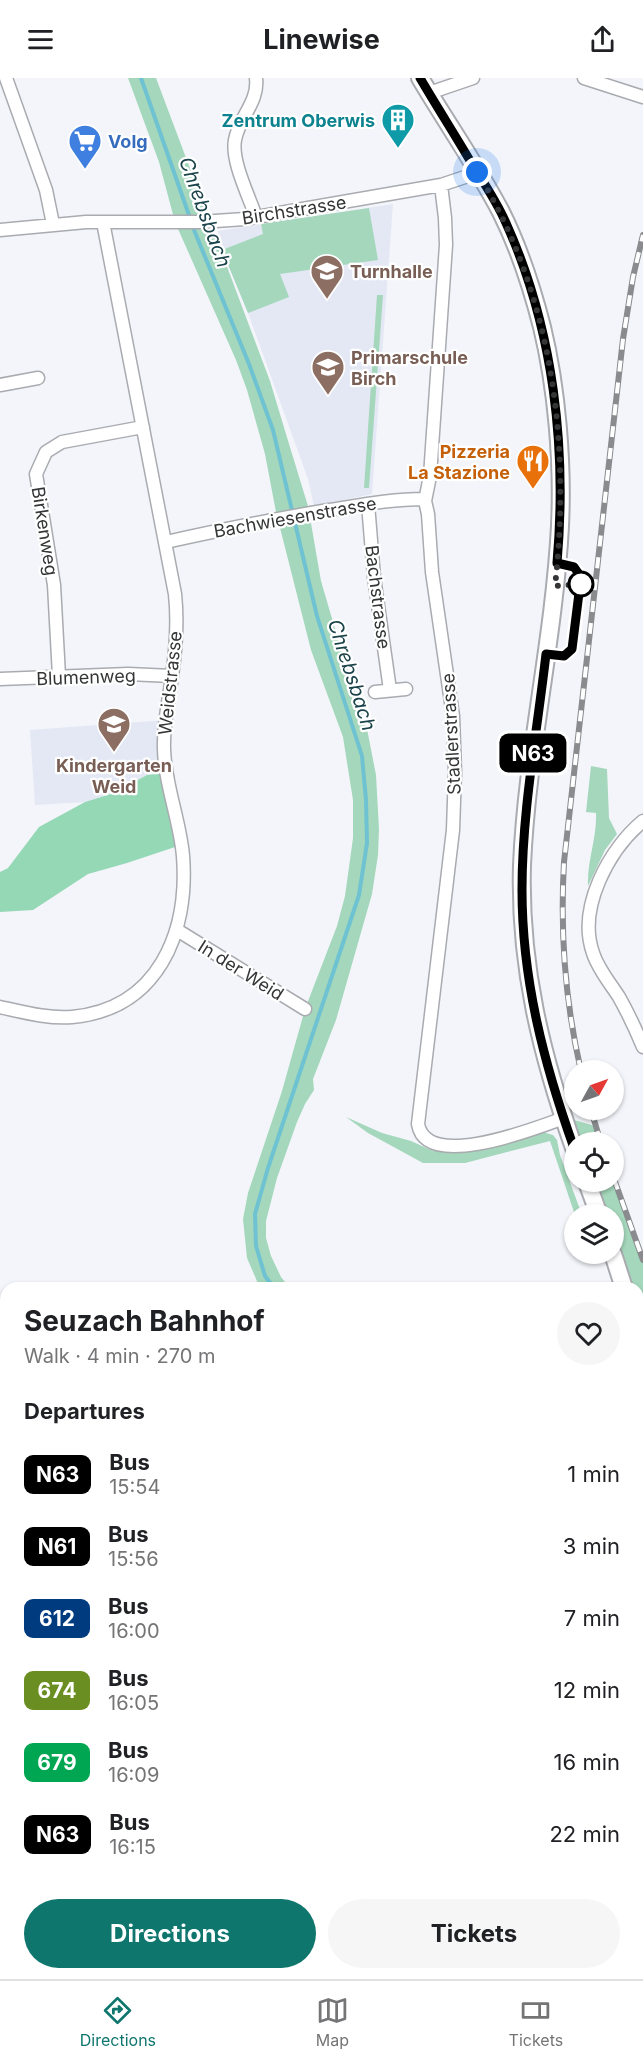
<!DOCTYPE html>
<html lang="en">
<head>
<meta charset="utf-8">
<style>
  :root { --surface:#fff; --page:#f6f6f6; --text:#202124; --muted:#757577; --line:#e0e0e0; --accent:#0f766e }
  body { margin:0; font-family:Inter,sans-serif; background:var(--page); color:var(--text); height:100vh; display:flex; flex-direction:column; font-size:22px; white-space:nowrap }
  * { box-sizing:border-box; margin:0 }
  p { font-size:20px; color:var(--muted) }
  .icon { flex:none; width:33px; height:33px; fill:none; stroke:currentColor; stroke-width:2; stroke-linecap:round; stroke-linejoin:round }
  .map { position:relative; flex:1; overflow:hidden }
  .panel { position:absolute; left:0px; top:1204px; width:644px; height:698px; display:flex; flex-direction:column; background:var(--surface); border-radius:18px 18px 0 0; box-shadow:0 2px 4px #0004 }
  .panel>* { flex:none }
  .badge { padding:0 12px; border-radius:9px; font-size:21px; line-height:39px }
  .needle { width:39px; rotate:50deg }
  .tools { position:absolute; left:564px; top:982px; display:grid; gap:12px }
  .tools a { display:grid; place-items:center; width:60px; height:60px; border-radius:50%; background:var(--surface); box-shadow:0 2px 4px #0004; font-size:30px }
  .you { position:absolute; width:30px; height:30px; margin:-15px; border:4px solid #fff; border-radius:50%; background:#1a73e8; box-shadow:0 0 0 9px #1a73e833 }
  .map>.badge { position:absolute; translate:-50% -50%; box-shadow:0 0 0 3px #fff }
  h2 { padding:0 24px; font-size:22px; line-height:54px }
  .round { display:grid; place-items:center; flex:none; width:63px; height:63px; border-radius:32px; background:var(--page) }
  .head { display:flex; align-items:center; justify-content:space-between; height:102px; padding:0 24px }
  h1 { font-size:28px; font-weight:700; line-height:45px }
  .action { display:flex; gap:12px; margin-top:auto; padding:12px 24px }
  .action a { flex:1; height:69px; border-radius:36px; background:var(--accent); color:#fff; font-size:24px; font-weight:700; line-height:69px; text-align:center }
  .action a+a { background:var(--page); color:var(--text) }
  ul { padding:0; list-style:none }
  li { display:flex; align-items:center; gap:18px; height:72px; padding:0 24px }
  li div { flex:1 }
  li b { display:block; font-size:22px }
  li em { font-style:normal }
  li .badge { min-width:66px; font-weight:700; text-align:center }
  header { display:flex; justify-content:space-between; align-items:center; height:78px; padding:0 24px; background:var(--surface); font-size:27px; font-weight:700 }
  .menu { display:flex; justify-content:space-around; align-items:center; height:84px; border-top:2px solid var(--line); background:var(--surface); font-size:16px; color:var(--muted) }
  .menu a { display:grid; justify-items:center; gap:3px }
  .menu .current { color:var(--accent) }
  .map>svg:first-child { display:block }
  .built { fill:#e3e8f4 }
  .green { fill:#a4d7bb }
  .forest { fill:#95d8b5 }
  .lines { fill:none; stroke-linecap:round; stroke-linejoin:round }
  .stream { stroke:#6fc2d2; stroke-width:4 }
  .street-casing { stroke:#a9abb0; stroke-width:15 }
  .secondary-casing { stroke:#a9abb0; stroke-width:20 }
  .highway-casing { stroke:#787a46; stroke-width:24 }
  .street { stroke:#fff; stroke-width:12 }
  .secondary { stroke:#fff; stroke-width:16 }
  .highway { stroke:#9c9f4f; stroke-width:21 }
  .rail-casing { stroke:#898b8e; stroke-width:6 }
  .rail { stroke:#fff; stroke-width:4; stroke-dasharray:11; stroke-linecap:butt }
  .line-casing { stroke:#fff; stroke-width:14 }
  .line { stroke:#000; stroke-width:9 }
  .walk { stroke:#343536; stroke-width:6; stroke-dasharray:0 10.8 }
  .stop-dot { fill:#fff; stroke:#000; stroke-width:3 }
  .labels { text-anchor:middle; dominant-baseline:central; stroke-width:4.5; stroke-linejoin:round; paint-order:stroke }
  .culture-label { font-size:18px; font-weight:bold; fill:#0d838f; stroke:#fff; text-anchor:end }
  .shop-label { font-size:18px; font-weight:bold; fill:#366cbe; stroke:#fff; text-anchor:start }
  .street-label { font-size:18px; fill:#343536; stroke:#fff }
  .education-label { font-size:18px; font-weight:bold; fill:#785e54; stroke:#fff; text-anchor:start }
  .food-label { font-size:18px; font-weight:bold; fill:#c56008; stroke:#fff; text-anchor:end }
  .water-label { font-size:20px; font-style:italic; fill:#1b434a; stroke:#fff }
</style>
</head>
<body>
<header><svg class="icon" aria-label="menu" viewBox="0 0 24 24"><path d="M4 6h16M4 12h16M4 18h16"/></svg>Linewise<svg class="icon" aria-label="share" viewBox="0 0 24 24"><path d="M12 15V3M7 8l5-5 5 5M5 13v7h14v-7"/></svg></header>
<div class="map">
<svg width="643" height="1901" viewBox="0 0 643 1901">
  <rect width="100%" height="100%" fill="#f3f5fa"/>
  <path class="built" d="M393,126L372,416L314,428L308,401L248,235L222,172L218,153Z
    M166,642V695L147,697L114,715L85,724L35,727L30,652Z"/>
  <path class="green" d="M128,0H156L270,303L289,366L308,428L321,503L340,568L367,651L376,697L379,751L378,777L372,816L336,942L313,1001L314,1012L305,1026L297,1044L277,1100L266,1143V1160L271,1178L281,1199L290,1210H260L247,1180L243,1141L248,1115L282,1013L305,931L337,848L345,818L353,760V722L343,659L311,572L276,434L265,376L247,312L236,282L175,144L159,84Z
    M369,130L378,182L280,196L289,219L248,235L222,172L263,156L261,146Z
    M377,217H383L369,410H364Z
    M591,688L607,691L609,740L617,756L605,772L588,808C587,782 597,761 596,735L586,734Z
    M346,1039L382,1055L411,1063L433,1073H441L474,1072L500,1067L539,1053L553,1057L557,1062L560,1077L582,1137H575L550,1063L465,1085H423L368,1055Z
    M574,1042L595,1048L601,1065H583Z
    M614,1101L643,1182V1251L638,1233V1210H630L614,1157V1137H607L597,1104H614Z
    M231,1896H434L431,1901H231Z"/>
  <path class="forest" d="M166,695L181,767L127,785L88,796L33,832L0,834V794L8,790L39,749L85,724L114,715L147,697Z"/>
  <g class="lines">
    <path class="stream" d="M141,0L190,140
      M192,147L249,286L273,352L317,538L362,678L366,722L367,765L359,817L268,1090L255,1136L256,1168L265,1198L274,1210"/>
    <g class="street-casing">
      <path id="street" d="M6,0L46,112L53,146
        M256,0C259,24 239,39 235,62C231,83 249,118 256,139
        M584,0L643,19
        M429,15L473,0
        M441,107L445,140L446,167L430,398L425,423L428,436L432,494L453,638L455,694L453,752L418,1046C426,1094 536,1050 564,1040
        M0,152L86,144H200L245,141L441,107L477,95
        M0,307L38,300
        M368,426L374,499L390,612
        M166,464C220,452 274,441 329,432C361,427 392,421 424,421
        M59,598L54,507L36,396L46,374L62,364L143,349
        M0,601L128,596L172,598
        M375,614L406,611
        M643,743C609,771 577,830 593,875C598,891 610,905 619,919C628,935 636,952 643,969
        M177,852L305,931
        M0,929C23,934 48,941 72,939C158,931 189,855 183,778C180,742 165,708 164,671C163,646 169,622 172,598C176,571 178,544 175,516L103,144"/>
    </g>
    <g class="secondary-casing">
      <path id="secondary" d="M420,0C446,44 477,88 501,134C519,170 532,210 542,249C557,311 563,385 560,448C554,562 527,673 522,787C519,887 541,976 574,1070
        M587,1104L599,1137
        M613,1176L624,1210
        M638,1256L643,1276"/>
    </g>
    <g class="highway-casing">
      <path id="highway" d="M0,1686L6,1689
        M0,1704L6,1707
        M330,1896L337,1901
        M359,1896L367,1901"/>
    </g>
    <use href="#street" class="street"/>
    <use href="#secondary" class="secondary"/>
    <use href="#highway" class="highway"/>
    <g class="rail-casing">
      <path id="rail" d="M581,993C565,924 560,854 564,784L623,261L633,199L643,157
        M591,1032L601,1065
        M614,1101L643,1182"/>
    </g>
    <use href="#rail" class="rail"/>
  </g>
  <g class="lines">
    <g class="line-casing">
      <path id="line" d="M420,0C437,29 455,57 472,86C484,105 497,124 506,145C554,251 567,371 557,485L574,489L581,499L572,571L564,578L546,576C537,655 522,733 522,812C522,902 544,986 574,1070"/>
    </g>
    <use href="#line" class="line"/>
    <path class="walk" d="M477,94C553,216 571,367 555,508L581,506"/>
  </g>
  <defs>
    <g id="building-pin" transform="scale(1.725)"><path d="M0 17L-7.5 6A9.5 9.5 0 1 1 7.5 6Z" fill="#0f9aa8" stroke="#fff"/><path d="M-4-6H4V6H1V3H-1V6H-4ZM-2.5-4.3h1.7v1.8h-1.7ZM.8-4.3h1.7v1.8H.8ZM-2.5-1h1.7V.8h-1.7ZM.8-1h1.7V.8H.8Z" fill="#fff"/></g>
    <g id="supermarket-pin" transform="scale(1.725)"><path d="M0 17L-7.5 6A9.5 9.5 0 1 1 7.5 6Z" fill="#3f7fe0" stroke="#fff"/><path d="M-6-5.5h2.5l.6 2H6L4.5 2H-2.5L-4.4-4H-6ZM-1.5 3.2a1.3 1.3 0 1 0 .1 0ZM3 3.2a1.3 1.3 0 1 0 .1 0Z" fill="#fff"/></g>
    <g id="school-pin" transform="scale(1.725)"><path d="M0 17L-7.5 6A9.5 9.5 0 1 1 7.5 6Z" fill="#8d6e63" stroke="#fff"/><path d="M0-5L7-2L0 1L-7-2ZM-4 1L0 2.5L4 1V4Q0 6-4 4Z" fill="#fff"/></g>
    <g id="restaurant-pin" transform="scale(1.725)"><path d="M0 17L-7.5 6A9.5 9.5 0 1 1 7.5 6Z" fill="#e8710a" stroke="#fff"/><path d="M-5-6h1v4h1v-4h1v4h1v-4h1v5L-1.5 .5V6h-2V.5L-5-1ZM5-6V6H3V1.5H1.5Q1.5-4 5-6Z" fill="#fff"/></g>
  </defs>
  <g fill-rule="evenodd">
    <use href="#building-pin" x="398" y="42"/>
    <use href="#supermarket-pin" x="85" y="63"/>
    <use href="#school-pin" x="327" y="193"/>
    <use href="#school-pin" x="328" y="289"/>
    <use href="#restaurant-pin" x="533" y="383"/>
    <use href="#school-pin" x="114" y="646"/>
  </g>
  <circle class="stop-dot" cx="581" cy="506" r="12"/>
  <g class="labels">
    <g class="culture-label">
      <text x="375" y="42">Zentrum Oberwis</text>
    </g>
    <g class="shop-label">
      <text x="108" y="63">Volg</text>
    </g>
    <g class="street-label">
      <text transform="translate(294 132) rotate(-9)">Birchstrasse</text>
      <text transform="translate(295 439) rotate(-10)">Bachwiesenstrasse</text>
      <text transform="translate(45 453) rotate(81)">Birkenweg</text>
      <text transform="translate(378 519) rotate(83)">Bachstrasse</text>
      <text transform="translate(86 599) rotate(-2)">Blumenweg</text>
      <text transform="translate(170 605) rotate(-84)">Weidstrasse</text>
      <text transform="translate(451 656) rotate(-93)">Stadlerstrasse</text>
      <text transform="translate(241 892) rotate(32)">In der Weid</text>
    </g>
    <g class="education-label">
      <text x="350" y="193">Turnhalle</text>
      <text x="351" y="279">Primarschule<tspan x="351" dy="21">Birch</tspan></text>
      <text x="114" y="687" text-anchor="middle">Kindergarten<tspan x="114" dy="21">Weid</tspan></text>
    </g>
    <g class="food-label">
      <text x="510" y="373">Pizzeria<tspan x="510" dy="21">La Stazione</tspan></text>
    </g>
    <g class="water-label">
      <text transform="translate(205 134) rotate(70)">Chrebsbach</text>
      <text transform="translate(352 597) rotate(72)">Chrebsbach</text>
    </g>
  </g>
</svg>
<div class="tools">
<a><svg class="needle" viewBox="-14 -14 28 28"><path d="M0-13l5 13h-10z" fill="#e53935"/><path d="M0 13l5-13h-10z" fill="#757577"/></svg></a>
<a><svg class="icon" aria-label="locate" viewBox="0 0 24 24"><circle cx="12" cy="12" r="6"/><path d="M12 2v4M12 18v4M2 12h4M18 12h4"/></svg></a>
<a><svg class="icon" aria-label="layers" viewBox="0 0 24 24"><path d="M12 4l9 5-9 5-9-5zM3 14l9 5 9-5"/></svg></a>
</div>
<div class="you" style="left:477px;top:94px"></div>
<b class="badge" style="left:533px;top:675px;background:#000;color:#fff">N63</b>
<section class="panel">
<div class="head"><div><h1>Seuzach Bahnhof</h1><p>Walk · 4 min · 270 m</p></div><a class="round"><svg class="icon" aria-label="heart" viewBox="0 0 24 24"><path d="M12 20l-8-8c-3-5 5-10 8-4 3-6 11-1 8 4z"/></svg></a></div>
<h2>Departures</h2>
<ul>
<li><span class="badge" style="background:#000;color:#fff">N63</span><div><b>Bus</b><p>15:54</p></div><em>1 min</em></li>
<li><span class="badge" style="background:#000;color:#fff">N61</span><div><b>Bus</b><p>15:56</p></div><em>3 min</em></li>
<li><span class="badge" style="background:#003b80;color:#fff">612</span><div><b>Bus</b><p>16:00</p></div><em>7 min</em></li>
<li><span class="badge" style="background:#6b8e23;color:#fff">674</span><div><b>Bus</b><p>16:05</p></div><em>12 min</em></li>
<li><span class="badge" style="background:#00a651;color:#fff">679</span><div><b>Bus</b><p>16:09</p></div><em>16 min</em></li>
<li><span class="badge" style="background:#000;color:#fff">N63</span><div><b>Bus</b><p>16:15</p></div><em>22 min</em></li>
</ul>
<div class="action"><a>Directions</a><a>Tickets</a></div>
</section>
</div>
<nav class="menu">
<a class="current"><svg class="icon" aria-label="directions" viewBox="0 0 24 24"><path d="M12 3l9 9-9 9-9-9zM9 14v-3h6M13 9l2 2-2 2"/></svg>Directions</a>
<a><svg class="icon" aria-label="map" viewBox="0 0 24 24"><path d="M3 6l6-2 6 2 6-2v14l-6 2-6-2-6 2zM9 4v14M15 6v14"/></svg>Map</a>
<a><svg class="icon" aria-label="tickets" viewBox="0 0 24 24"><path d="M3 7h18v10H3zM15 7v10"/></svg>Tickets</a>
</nav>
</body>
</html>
